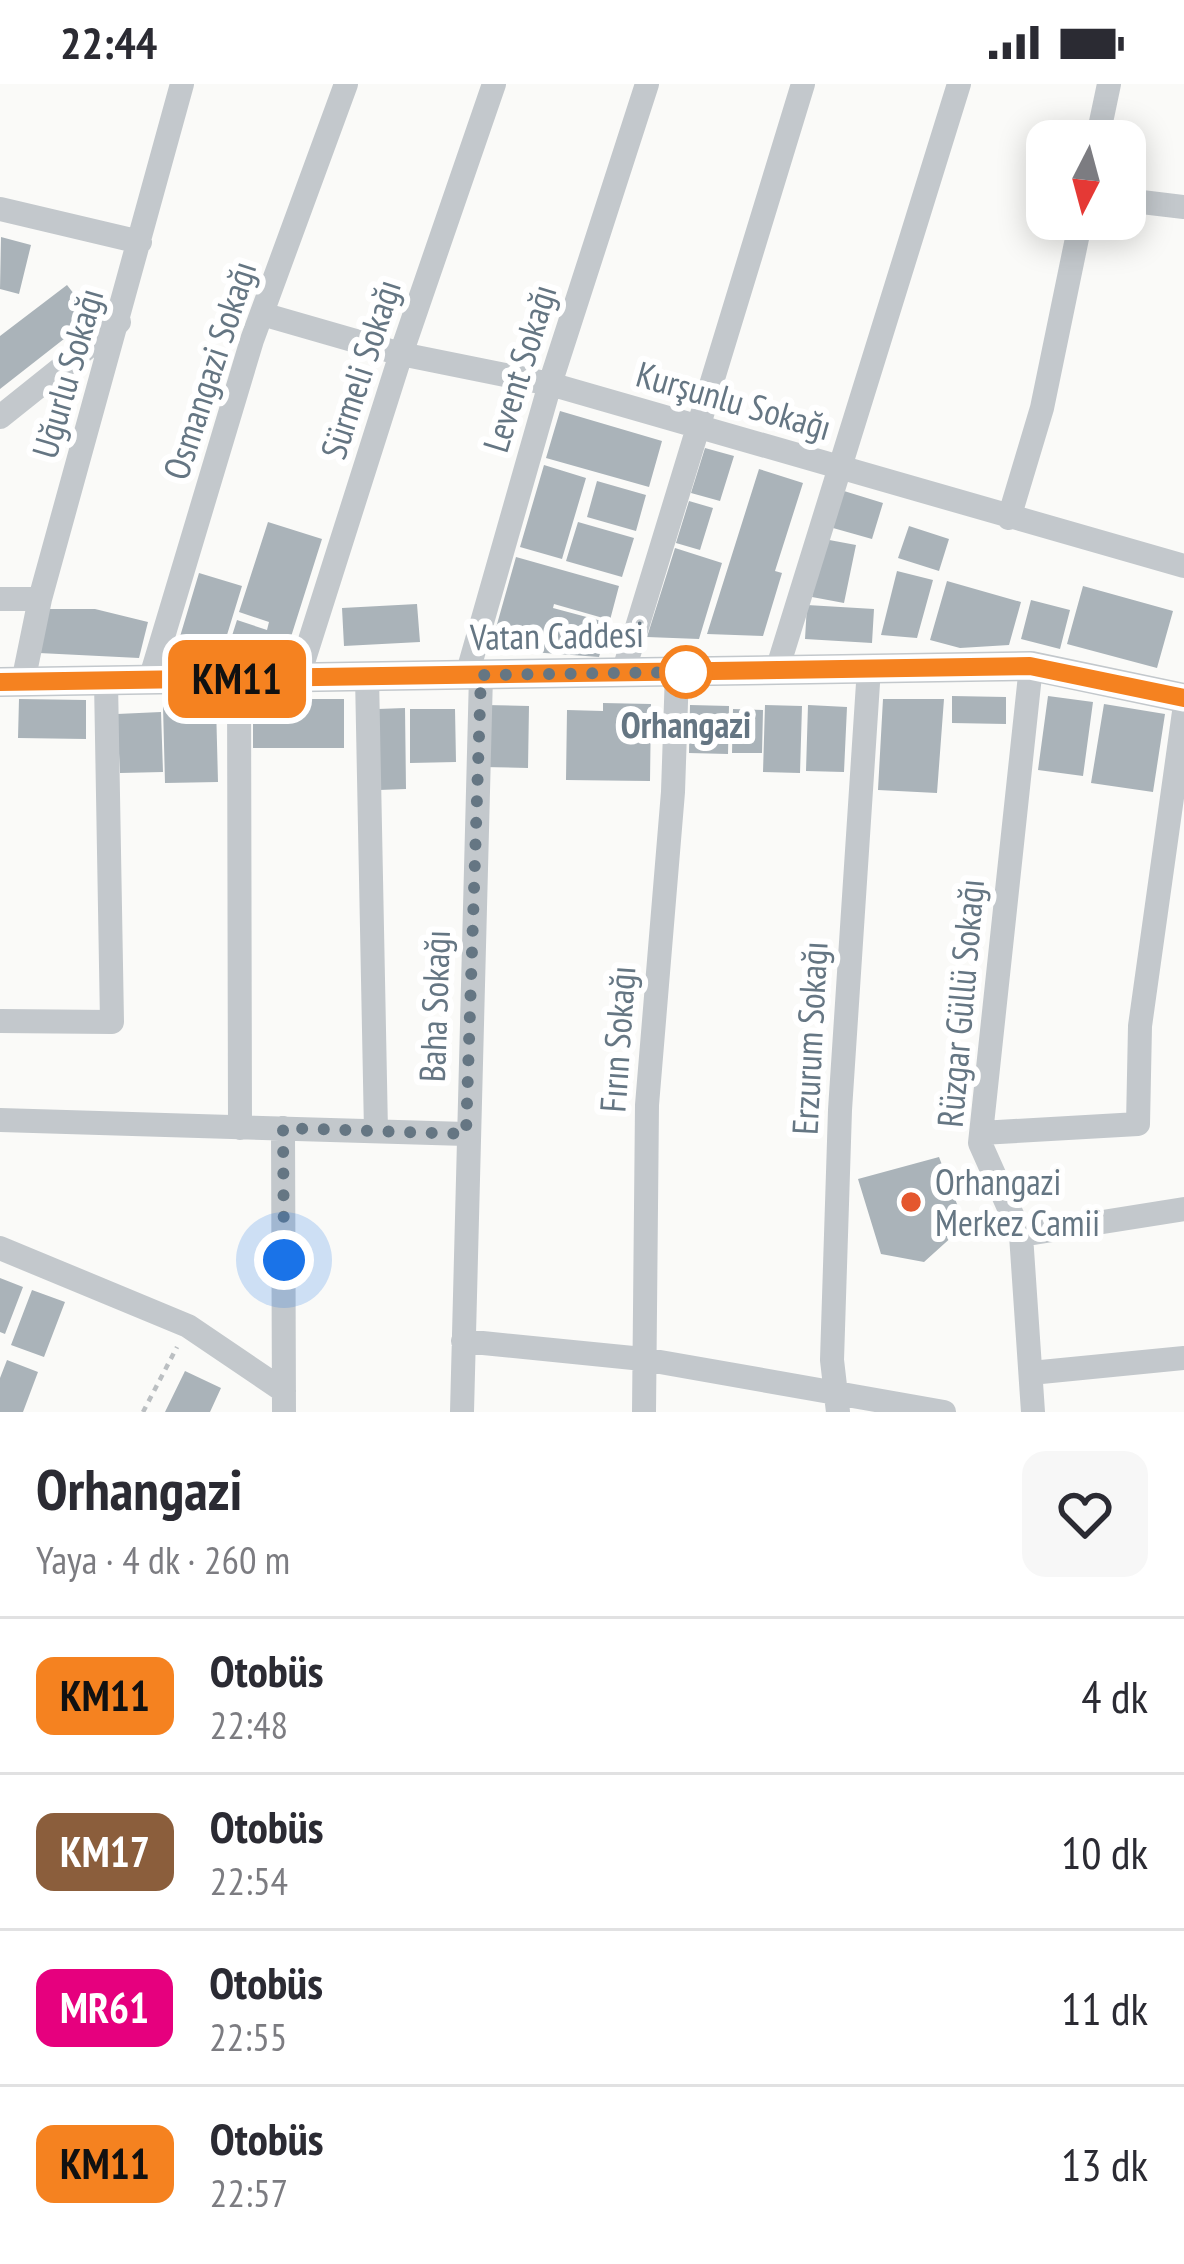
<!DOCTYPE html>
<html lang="tr">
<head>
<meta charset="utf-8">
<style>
  :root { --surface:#fff; --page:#f7f7f7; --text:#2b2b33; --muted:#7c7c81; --line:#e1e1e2 }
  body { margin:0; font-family:"PT Sans Narrow",sans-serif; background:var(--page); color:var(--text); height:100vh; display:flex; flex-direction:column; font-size:45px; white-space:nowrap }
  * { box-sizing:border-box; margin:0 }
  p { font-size:39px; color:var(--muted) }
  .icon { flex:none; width:66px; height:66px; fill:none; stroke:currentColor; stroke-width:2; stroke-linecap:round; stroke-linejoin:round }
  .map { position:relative; height:1328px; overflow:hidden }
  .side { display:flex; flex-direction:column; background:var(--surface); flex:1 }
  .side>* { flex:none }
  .badge { padding:0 24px; border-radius:18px; font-size:42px; line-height:78px }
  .needle { width:78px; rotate:186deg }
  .buttons { position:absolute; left:1026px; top:36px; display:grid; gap:24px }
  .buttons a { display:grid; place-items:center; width:120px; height:120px; border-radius:24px; background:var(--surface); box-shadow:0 6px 30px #0003; font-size:60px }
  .you { position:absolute; width:60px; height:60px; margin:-30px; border:9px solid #fff; border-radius:50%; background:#1a73e8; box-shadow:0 0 0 18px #1a73e833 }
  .map>.badge { position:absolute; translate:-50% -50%; box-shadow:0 0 0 6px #fff }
  .round { display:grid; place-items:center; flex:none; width:126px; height:126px; border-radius:24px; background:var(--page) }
  .summary { display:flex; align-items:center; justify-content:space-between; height:204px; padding:0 36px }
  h1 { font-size:57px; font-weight:700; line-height:90px }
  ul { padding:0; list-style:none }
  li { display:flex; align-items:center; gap:36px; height:156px; padding:0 36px; border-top:3px solid var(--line) }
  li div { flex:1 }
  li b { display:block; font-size:45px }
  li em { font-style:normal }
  li .badge { min-width:132px; font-weight:700; text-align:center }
  .status { display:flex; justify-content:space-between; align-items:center; height:84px; padding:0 60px; background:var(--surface); direction:ltr }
  .status svg { height:33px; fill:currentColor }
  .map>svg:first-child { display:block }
  .building { fill:#aab3b9 }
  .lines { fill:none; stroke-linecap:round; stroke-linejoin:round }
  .path { stroke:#bbbfc2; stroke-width:4.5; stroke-dasharray:6 6; stroke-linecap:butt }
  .minor { stroke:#c3c8cc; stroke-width:24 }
  .tertiary { stroke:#c3c8cc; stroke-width:30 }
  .line-casing { stroke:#fff; stroke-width:27 }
  .line { stroke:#f58220; stroke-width:18 }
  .walk { stroke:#657683; stroke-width:12; stroke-dasharray:0 21.6 }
  .stop-dot { fill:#fff; stroke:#f58220; stroke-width:6 }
  .poi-dot { fill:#e4572e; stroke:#fff; stroke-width:4.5 }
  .labels { text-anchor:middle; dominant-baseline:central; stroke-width:12; stroke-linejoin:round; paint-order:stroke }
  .street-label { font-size:36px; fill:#657683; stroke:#fff }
  .stop-label { font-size:36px; font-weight:bold; fill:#657683; stroke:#fff }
  .poi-label { font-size:36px; fill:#657683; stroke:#fff; text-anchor:start }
</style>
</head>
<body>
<div class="status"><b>22:44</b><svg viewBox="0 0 49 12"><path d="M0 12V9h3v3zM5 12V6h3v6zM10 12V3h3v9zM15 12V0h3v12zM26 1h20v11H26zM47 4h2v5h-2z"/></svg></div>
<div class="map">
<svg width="1184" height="1328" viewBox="0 0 1184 1328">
  <rect width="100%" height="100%" fill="#fafaf8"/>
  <path class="building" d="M1,153L31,161L19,210L0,205Z
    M67,201L92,233L0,305V252Z
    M560,327L662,357L649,403L546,374Z
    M705,364L734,372L720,417L691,409Z
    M544,381L586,394L562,475L520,463Z
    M759,385L803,399L775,487L782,489L763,552L707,550Z
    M597,397L646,411L636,447L587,433Z
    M844,407L883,419L872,455L833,444Z
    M689,417L713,424L700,466L676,459Z
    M268,438L322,455L283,578L224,577L237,536L267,546L269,538L239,528Z
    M578,438L634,454L622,493L566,477Z
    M909,442L949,455L939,487L898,474Z
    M824,455L856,461L844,519L812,513Z
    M675,464L722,479L699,555L647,553Z
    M516,473L619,502L610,536L554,520L553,524L609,539L599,573L490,565Z
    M897,487L933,496L917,554L881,551Z
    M199,489L242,502L219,577L173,576Z
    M947,497L1021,518L1009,561L960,564L930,556Z
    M1083,502L1173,527L1157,584L1067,560Z
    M1031,516L1070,526L1060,565L1021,555Z
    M417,520L420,558L344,562L342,524Z
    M807,521L874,525L872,559L805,555Z
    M48,525H95L148,538L139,574L39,569Z
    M952,612L1006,613V640L952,639Z
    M1048,612L1093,618L1083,692L1038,686Z
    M19,615L86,616V655L18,654Z
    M253,615H344V664H253Z
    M883,615H944L937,709L878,706Z
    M603,619L651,620L650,697L566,696L567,626L603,627Z
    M1104,620L1165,630L1153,708L1091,699Z
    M216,621L218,698L165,699L163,622Z
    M485,621L529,622L528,684L483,683Z
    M690,621L729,622L728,670L689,669Z
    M765,621L802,622L800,689L763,688Z
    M808,621L847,623L844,688L806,687Z
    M405,624L406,705L379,706L378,625Z
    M410,625H455L456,678L410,679Z
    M733,625L763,626L762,669H732Z
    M161,628L163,688L120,689L117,630Z
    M939,1073L965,1141L924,1178L881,1170L858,1095Z
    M0,1194L23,1203L5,1250L0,1248Z
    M32,1206L65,1218L44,1273L11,1261Z
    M7,1276L38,1288L23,1328H0V1294Z
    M185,1287L221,1304L210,1328H165Z"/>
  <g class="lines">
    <path class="path" d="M143,1328L177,1263"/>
    <path class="minor" d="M1097,57L1109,0
      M1125,116L1184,123
      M0,125L140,158
      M262,230L401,270L550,300L1184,482
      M0,333L119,238
      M1009,434L1042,324L1081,135
      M0,515H40
      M1031,582L980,1059L1021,1151L1033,1328
      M777,586L959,0
      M623,589L803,0
      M467,591L550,300L647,0
      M367,592L376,1047
      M298,594L401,270L494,0
      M239,595L240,1044
      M150,596L252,256L346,0
      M23,598L40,515L182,0
      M0,937L112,938L106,597
      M0,1036L466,1050
      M283,1044L284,1328
      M981,1049L1138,1040L1140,942L1184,628
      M1021,1151L1184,1125
      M0,1164L188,1242L284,1307
      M463,1257L643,1275L944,1328
      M1031,1289L1184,1274
      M462,1328L481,591
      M644,1328L647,1021L673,708L677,588
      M838,1328L832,1276L840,1026L869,584"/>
    <path class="tertiary" d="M0,598L1031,582L1184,614"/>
  </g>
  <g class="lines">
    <g class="line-casing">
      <path id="line" d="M0,598L1030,582L1184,614"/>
    </g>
    <use href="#line" class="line"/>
    <path class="walk" d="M284,1176L283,1044L466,1050L481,591L686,588"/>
  </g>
  <circle class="stop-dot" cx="686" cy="588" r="24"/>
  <circle class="poi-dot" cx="911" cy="1118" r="12"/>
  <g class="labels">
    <g class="street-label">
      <text transform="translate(519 284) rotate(-73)">Levent Sokağı</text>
      <text transform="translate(360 285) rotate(-72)">Sürmeli Sokağı</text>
      <text transform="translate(209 286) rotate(-72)">Osmangazi Sokağı</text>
      <text transform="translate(67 289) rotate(-74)">Uğurlu Sokağı</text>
      <text transform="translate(734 316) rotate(16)">Kurşunlu Sokağı</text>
      <text transform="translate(557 551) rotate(-1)">Vatan Caddesi</text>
      <text transform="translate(960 919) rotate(-85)">Rüzgar Güllü Sokağı</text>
      <text transform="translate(434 922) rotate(-88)">Baha Sokağı</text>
      <text transform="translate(809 954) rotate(-87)">Erzurum Sokağı</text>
      <text transform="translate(617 955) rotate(-86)">Fırın Sokağı</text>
    </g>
    <g class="stop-label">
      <text x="686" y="640">Orhangazi</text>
    </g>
    <g class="poi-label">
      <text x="935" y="1097">Orhangazi<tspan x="935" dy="41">Merkez Camii</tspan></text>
    </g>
  </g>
</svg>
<div class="buttons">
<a><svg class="needle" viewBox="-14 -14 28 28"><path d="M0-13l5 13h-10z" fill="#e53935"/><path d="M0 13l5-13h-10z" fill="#7c7c81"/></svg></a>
</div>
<div class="you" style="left:284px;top:1176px"></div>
<b class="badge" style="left:237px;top:595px;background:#f58220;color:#111">KM11</b>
</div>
<section class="side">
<div class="summary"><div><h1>Orhangazi</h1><p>Yaya · 4 dk · 260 m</p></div><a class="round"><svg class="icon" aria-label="heart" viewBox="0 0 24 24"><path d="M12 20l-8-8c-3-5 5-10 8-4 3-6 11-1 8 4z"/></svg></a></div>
<ul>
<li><span class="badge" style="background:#f58220;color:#111">KM11</span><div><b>Otobüs</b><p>22:48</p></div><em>4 dk</em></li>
<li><span class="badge" style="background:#8b5e3c;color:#fff">KM17</span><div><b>Otobüs</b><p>22:54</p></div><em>10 dk</em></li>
<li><span class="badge" style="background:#e6007e;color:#fff">MR61</span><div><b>Otobüs</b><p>22:55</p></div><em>11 dk</em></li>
<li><span class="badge" style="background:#f58220;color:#111">KM11</span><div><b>Otobüs</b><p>22:57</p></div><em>13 dk</em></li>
</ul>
</section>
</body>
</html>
